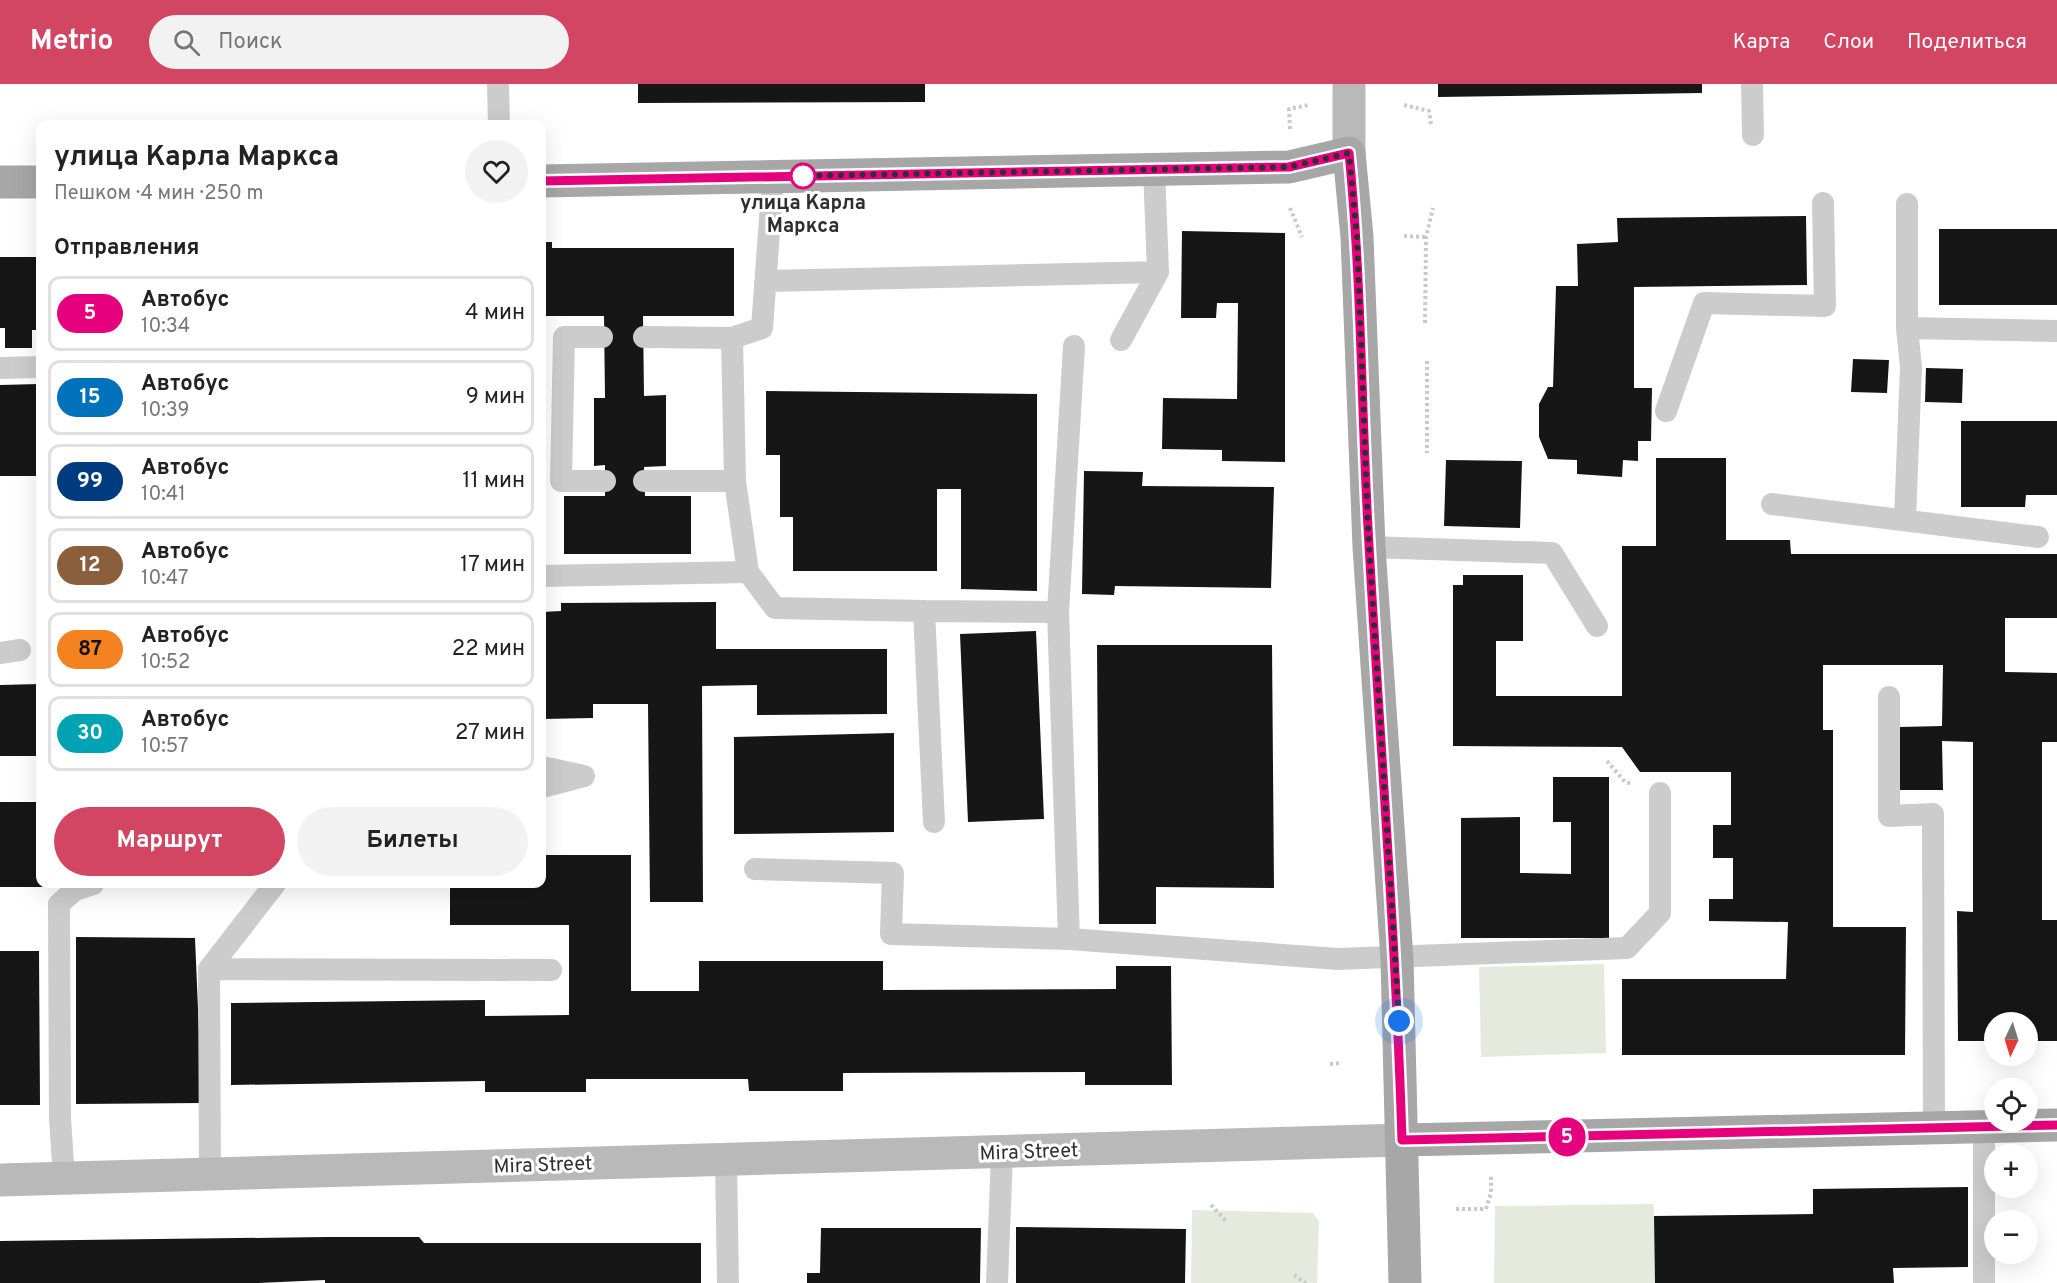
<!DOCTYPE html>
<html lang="ru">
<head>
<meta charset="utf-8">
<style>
  :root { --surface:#fff; --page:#f2f2f2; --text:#222; --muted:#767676; --line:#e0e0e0; --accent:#d24563 }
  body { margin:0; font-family:Overpass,sans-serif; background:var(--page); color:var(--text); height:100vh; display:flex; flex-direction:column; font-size:22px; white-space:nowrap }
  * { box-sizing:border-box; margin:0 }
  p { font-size:20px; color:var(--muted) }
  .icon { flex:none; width:33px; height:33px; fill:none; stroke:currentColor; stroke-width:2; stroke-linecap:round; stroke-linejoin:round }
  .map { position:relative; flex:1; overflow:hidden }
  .drawer { position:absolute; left:36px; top:36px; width:510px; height:768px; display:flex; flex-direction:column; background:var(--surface); border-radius:12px; box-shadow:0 6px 24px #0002 }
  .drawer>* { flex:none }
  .badge { padding:0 12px; border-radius:20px; font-size:21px; line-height:39px }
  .needle { width:39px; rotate:184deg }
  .tools { position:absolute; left:1984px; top:928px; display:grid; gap:12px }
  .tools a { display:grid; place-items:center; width:54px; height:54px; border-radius:50%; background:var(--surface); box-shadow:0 6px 24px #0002; font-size:30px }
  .you { position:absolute; width:30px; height:30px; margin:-15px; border:4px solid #fff; border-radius:50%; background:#1a73e8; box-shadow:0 0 0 9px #1a73e833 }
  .map>.badge { position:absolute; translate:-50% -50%; box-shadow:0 0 0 3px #fff }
  h2 { padding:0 18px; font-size:22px; line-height:54px }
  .round { display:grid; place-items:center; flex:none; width:63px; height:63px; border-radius:32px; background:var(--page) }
  .overview { display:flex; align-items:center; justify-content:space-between; height:102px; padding:0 18px }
  h1 { font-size:28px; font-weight:700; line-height:45px }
  .button { display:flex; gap:12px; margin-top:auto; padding:12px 18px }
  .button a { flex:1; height:69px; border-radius:36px; background:var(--accent); color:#fff; font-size:24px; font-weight:700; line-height:69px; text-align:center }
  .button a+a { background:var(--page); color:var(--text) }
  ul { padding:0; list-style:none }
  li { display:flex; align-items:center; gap:18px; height:75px; margin:0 12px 9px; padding:0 6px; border:3px solid var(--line); border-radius:12px }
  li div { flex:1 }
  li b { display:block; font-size:22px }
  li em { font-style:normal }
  li .badge { min-width:66px; font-weight:700; text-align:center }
  header { display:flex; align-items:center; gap:36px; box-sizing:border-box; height:84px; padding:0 30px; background:var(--accent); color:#fff }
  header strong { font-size:28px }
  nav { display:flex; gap:33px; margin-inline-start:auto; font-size:21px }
  .search { width:420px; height:54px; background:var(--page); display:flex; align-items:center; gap:15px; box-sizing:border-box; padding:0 21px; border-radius:33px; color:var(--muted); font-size:22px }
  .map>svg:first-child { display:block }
  .green { fill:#e6eade }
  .building { fill:#161616 }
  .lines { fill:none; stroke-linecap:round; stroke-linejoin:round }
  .path { stroke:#c9c9c9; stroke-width:4; stroke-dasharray:3 3; stroke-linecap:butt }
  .service { stroke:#ccc; stroke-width:22 }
  .secondary { stroke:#b9b9b9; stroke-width:33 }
  .primary { stroke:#a7a7a7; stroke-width:33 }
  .line-casing { stroke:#fff; stroke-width:14 }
  .line { stroke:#e6007e; stroke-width:9 }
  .walk { stroke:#2f2f2f; stroke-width:6; stroke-dasharray:0 10.8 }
  .stop-dot { fill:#fff; stroke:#e6007e; stroke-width:3 }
  .labels { text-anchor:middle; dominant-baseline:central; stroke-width:6; stroke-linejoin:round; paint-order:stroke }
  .stop-label { font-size:20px; font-weight:bold; fill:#2f2f2f; stroke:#fff }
  .street-label { font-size:20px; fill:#2f2f2f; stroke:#fff }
</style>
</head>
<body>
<header>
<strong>Metrio</strong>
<div class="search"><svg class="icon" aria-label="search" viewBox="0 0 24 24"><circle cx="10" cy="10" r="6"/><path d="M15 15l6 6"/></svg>Поиск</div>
<nav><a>Карта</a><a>Слои</a><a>Поделиться</a></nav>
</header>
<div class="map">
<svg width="2057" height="1199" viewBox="0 0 2057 1199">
  <rect width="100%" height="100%" fill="#fff"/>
  <path class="green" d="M1604,880L1606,969L1481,973L1479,883Z
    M1654,1120L1655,1199H1494L1495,1122Z
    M1192,1126L1313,1129L1319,1137L1317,1199H1191Z"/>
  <path class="building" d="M638,0H925V18L638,19Z
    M1438,0H1702V9L1438,13Z
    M1806,132L1807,201L1634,203V304H1652L1651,357H1638V377L1623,376L1622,393L1577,390V376L1548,375L1539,353V320L1548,303H1553L1556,202H1578L1577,160L1618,158L1617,134Z
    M1939,145H2057V221H1939Z
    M1182,147L1285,149V378L1222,377V366L1162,365L1163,314L1237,315L1238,219H1217L1216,234H1181Z
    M542,158H552V164H734V232H643L644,312L666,311V382L644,383L645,412H691V470H564V412H605V381L594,382V314H605L604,232H542Z
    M0,173H40V246H32V264H5V244H0Z
    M1853,275L1889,276L1887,309L1851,308Z
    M1926,284L1963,285L1962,319L1925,318Z
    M40,300V392H0V301Z
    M766,307L1037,310V507L961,505V405H937V487H793V433H780V371H766Z
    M1961,337H2057V411H2026L2025,423H1961Z
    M1656,374H1726V456H1790L1791,470H2057V534H2005V588L2057,589V658H2042V836H2057V957H2028V939H1995V957H1958L1957,827L1973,828V658L1942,657L1943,706H1900V643L1942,642L1943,581H1823V646H1833V843H1906L1905,971H1622V895H1786L1788,838L1709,837V815H1733V774H1713V741H1731V688H1640L1622,663L1453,662V501H1463V491H1523V557H1496V612H1622V462H1656Z
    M1446,376L1522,377L1520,444L1444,442Z
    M1084,387L1143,388L1142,402L1274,403L1271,504L1115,502L1114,511L1082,510Z
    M716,518V565H887V630L757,631V601L702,602L703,818H650L648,620H593V634L542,635V528L561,527V519Z
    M1036,547L1044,735L968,738L960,550Z
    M1097,561H1272L1274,804L1156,803V840H1099Z
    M40,600V672H0V601Z
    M894,649V748L734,750V653Z
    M1553,693H1609V854H1461V734L1520,733V789L1571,790V738H1553Z
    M0,718H40V800H55V803H0Z
    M542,771H631V907H699V877H883V906L1116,905V882H1171L1172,1001H1085V988L843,989V1007H749L748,995H586V1008H485V997L231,1001V919L485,916V932L569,931V841H450V800H542Z
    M76,853L195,854L202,1019L76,1020Z
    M0,867H39L40,1021H0Z
    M1968,1103V1183L1893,1184L1894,1199H1655L1654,1132L1813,1130V1105Z
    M1016,1143L1186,1145L1185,1199H1016Z
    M821,1144H981L980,1199H807V1189H820Z
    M326,1153H419L424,1159H701V1199H325V1196L258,1199H0V1157Z"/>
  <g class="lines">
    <path class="path" d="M1404,21L1429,27L1431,40
      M1290,45L1289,25L1308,21
      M1290,124L1302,153
      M1404,152L1426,153
      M1425,239L1426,153L1433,124
      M1427,277V369
      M1607,677L1625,698L1633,700
      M1330,980L1341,979
      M1211,1121L1226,1137
      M1456,1125H1486L1491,1109V1090
      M1294,1191L1306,1199"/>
    <path class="service" d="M498,0L499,40
      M1752,0L1753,51
      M773,93L762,244L732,254L735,397L748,488L775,524L924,527
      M1907,120V244L2057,247
      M767,197L1158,188
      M602,253H564L561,397H605
      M644,253L732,254
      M1121,256L1158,188L1154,85
      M0,284L40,283
      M1666,327L1704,219L1825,222L1823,119
      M644,397H735
      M1772,420L2038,453
      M1905,435L1911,283L1907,244
      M1369,463L1552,469L1597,542
      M542,492L748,488
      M0,569L20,566
      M1889,613V732L1933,730L1934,1044
      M542,683L584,692L542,703
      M934,738L924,527L1058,528
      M755,785L893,789L891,850L1069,855L1338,875L1627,864L1660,829V709
      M1069,855L1058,528L1074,262
      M209,885L551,886
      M726,1077L728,1199
      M210,1091L209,885L275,800
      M64,1095L60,1034L59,820L75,806L93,800
      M997,1199L1002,1070
      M1984,1199V1042"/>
    <path class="secondary" d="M1349,0V69
      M0,1096L1403,1056"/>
    <path class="primary" d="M542,97L1289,83L1349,69L1357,153L1369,463L1397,875L1405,1199
      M0,98H40
      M1403,1056L2057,1041"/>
  </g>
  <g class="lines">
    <g class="line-casing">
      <path id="line" d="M542,97L1289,83L1349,69C1362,199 1361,330 1369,461C1380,660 1396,857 1402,1056L2057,1041"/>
    </g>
    <use href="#line" class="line"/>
    <path class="walk" d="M803,92H795L1289,83L1349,69L1357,153L1368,443L1399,937"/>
  </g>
  <circle class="stop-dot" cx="803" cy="92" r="12"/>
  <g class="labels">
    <g class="stop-label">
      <text x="803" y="120">улица Карла<tspan x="803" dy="23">Маркса</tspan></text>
    </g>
    <g class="street-label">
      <text transform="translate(1029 1069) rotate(-2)">Mira Street</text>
      <text transform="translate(543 1082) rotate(-2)">Mira Street</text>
    </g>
  </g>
</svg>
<div class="tools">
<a><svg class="needle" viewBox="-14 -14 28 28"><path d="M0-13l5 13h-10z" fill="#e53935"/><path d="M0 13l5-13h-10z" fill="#767676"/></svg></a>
<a><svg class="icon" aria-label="locate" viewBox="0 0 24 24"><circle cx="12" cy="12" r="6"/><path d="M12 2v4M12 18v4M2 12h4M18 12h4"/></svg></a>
<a>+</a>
<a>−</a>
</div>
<div class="you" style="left:1399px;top:937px"></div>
<b class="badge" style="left:1567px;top:1053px;background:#e6007e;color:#fff">5</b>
<section class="drawer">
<div class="overview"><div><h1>улица Карла Маркса</h1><p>Пешком · 4 мин · 250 m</p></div><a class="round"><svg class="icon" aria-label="heart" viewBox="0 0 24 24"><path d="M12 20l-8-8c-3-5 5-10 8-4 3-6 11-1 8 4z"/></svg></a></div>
<h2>Отправления</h2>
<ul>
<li><span class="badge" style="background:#e6007e;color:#fff">5</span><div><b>Автобус</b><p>10:34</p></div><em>4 мин</em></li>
<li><span class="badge" style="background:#0072bc;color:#fff">15</span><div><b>Автобус</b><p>10:39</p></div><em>9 мин</em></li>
<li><span class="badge" style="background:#003b80;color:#fff">99</span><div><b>Автобус</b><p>10:41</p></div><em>11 мин</em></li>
<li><span class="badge" style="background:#8b5e3c;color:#fff">12</span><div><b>Автобус</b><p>10:47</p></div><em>17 мин</em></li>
<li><span class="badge" style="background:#f58220;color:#111">87</span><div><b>Автобус</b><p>10:52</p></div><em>22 мин</em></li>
<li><span class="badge" style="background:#00a3b4;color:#fff">30</span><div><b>Автобус</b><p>10:57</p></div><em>27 мин</em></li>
</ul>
<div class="button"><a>Маршрут</a><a>Билеты</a></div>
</section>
</div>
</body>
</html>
